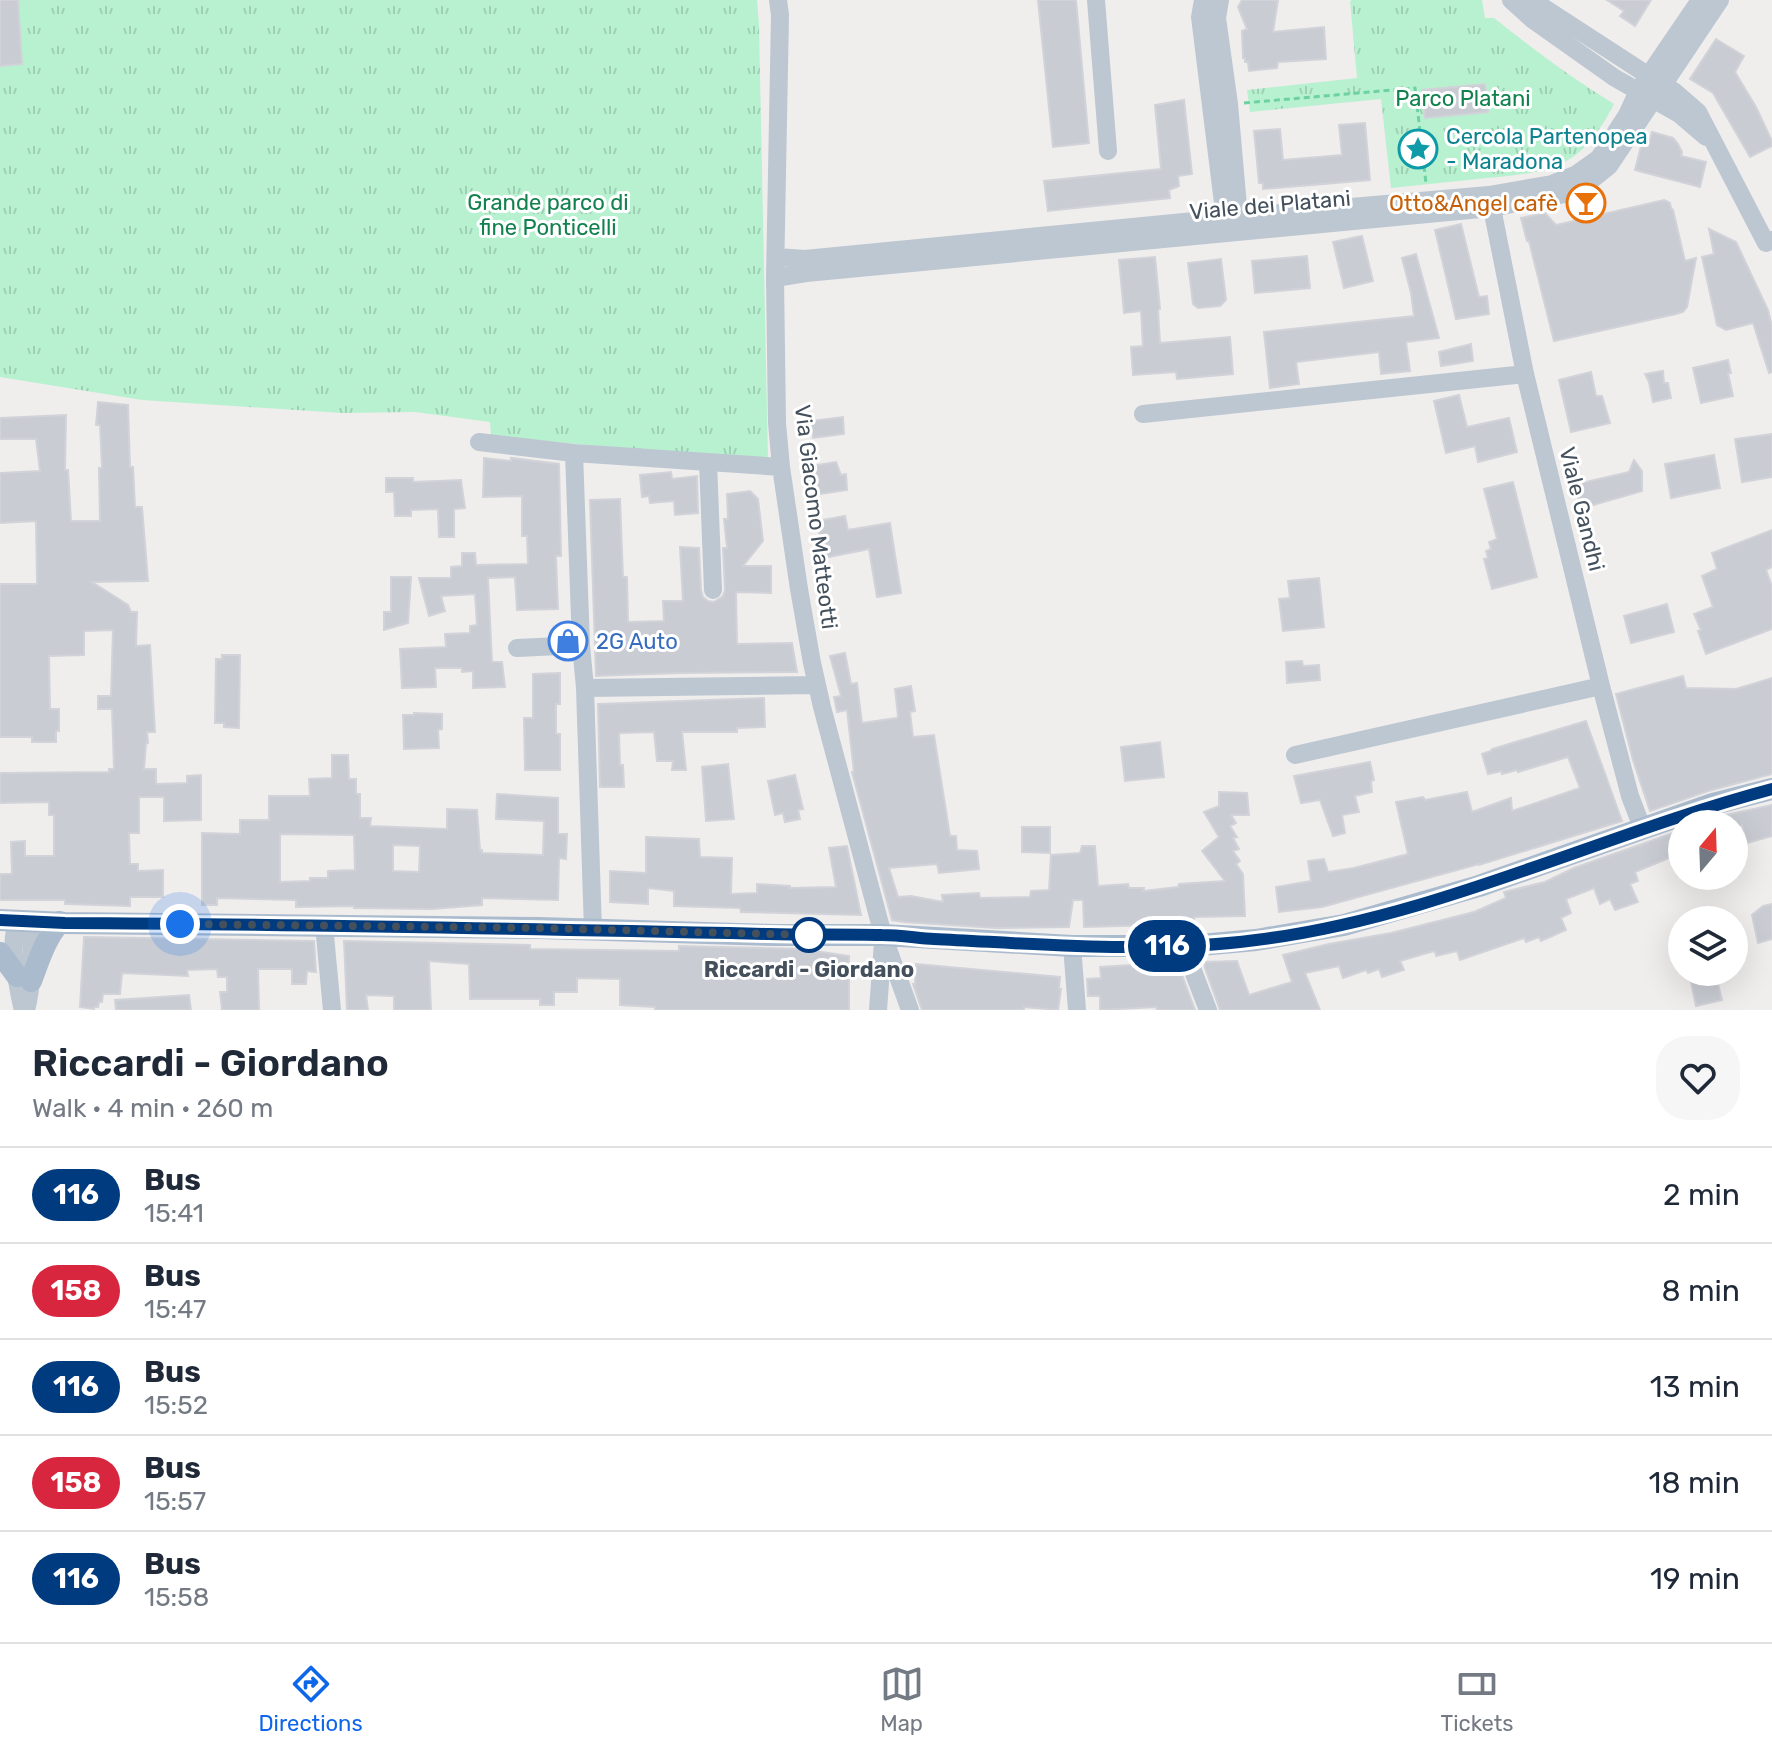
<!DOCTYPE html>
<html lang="en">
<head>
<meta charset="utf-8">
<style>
  :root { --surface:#fff; --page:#f6f6f7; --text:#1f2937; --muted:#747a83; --line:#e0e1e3; --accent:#0e66e9 }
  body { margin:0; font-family:Rubik,sans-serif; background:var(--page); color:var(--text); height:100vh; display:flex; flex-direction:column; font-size:30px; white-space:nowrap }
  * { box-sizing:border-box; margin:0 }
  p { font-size:26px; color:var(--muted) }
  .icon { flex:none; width:44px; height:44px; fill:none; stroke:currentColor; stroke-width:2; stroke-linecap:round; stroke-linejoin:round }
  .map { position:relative; height:1010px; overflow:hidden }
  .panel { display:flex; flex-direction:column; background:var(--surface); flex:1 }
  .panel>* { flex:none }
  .badge { padding:0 16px; border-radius:26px; font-size:28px; line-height:52px }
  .needle { width:52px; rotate:19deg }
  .fabs { position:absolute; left:1668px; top:810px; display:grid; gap:16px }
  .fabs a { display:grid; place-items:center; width:80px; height:80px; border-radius:50%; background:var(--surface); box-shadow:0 8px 32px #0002; font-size:40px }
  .you { position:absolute; width:40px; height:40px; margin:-20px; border:6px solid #fff; border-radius:50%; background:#1a73e8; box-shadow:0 0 0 12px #1a73e833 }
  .map>.badge { position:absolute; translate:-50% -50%; box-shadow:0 0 0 4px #fff }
  .round { display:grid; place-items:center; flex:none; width:84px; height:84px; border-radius:32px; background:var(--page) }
  .head { display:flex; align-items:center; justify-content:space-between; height:136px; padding:0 32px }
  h1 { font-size:38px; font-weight:600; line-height:60px }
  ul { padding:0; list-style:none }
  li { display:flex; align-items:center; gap:24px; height:96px; padding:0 32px; border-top:2px solid var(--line) }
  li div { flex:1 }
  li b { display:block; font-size:30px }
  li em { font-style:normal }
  li .badge { min-width:88px; font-weight:700; text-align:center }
  .tab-bar { display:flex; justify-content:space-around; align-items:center; height:112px; border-top:2px solid var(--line); background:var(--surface); font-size:22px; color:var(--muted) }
  .tab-bar a { display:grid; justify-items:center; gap:4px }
  .tab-bar .current { color:var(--accent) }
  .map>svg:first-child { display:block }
  .grass { fill:url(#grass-tufts) }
  .building { fill:#c9ccd2; stroke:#d1d3d9; stroke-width:2; fill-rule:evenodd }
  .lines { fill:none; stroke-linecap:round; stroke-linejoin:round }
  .path { stroke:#6ed1a3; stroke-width:3; stroke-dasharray:6 4; stroke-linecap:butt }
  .minor { stroke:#bcc7d1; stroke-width:18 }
  .major { stroke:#abbbce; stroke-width:22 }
  .line-casing { stroke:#fff; stroke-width:18 }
  .line { stroke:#003b80; stroke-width:12 }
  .walk { stroke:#44505c; stroke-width:8; stroke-dasharray:0 14.4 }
  .stop-dot { fill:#fff; stroke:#003b80; stroke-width:4 }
  .labels { text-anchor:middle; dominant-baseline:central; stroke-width:6; stroke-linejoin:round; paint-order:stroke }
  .park-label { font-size:22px; fill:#11814d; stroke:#fff }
  .culture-label { font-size:22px; fill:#0d838f; stroke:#fff; text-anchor:start }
  .food-label { font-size:22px; fill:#c56008; stroke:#fff; text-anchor:end }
  .street-label { font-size:22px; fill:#44505c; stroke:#fff }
  .shop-label { font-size:22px; fill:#366cbe; stroke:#fff; text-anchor:start }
  .stop-label { font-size:22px; font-weight:bold; fill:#44505c; stroke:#fff }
</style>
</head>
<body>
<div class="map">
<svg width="1772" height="1010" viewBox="0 0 1772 1010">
  <defs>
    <pattern id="grass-tufts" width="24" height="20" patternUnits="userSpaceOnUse" patternTransform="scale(2)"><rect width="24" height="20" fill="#b8f1d0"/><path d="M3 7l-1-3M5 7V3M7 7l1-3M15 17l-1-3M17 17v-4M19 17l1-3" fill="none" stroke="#9fd0b5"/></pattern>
  </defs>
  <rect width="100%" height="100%" fill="#f0eded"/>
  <path class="grass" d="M0,0H757L759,24L768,462L491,436L490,422L415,412L342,413L142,400L0,377Z
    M1352,0H1482L1485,18H1494C1533,49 1572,78 1614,104C1603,125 1589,148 1568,160C1541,175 1507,176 1477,179C1449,182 1420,185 1391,188L1381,99L1250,112L1247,90L1357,78L1350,1Z"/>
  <path class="building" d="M0,0H18L22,64L0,66Z
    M1038,0H1076L1089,143L1053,147Z
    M1242,0H1278L1273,32L1324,27L1326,59L1278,62L1277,68L1249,71L1248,62H1245V58H1243L1242,31L1247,29L1238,7Z
    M1607,0H1651L1635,26L1620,16L1624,11Z
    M1716,39L1744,56L1735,72L1756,107L1772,141V146L1750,157L1713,93L1690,79Z
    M1485,84L1488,112L1425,118L1422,90Z
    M1184,100L1192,174L1178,176L1179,186L1169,190L1170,198L1048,211L1044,181L1161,169L1155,105Z
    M1365,123L1370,180L1263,189V183H1259L1254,131L1280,129L1283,160L1342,155L1339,125Z
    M1652,132L1673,138L1678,144L1682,152L1681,156L1706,162L1700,187L1635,170L1641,146L1648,147Z
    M1664,200L1670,203L1671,208L1673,210L1685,261L1696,258L1687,307L1683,312L1676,314L1554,341L1529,241H1527L1521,218L1545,213L1556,225Z
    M1461,224L1479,297L1487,296L1489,314L1456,319L1435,230Z
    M1709,229L1736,242L1768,310L1772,326V372L1769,373L1753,323L1726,330L1717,325L1702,257L1714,254Z
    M1362,236L1373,281L1344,288L1333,242Z
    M1416,254L1439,338L1406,342L1410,371L1381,374L1379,352L1296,362L1299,384L1270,388L1264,332L1414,316L1411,293L1402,258Z
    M1307,256L1310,288L1255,293L1252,261Z
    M1155,257L1160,309L1158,310L1160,343L1230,337L1233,374L1177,379L1176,372L1133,375L1131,347L1143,346L1141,311L1124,313L1119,260Z
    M1221,259L1226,300L1220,306L1198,308L1193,304L1188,263Z
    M1471,344L1473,361L1441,366L1439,352Z
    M1728,360L1731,373H1728L1733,396L1701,403L1693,368Z
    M1663,371L1664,383H1668L1671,398L1653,402L1649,382L1645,374Z
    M1591,372L1596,396H1602L1610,423L1571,432L1559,380Z
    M1459,395L1467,427L1509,418L1517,452L1478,462L1475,446L1446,453L1434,401Z
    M98,402L128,405L130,467H133L135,507H142L148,581L92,582L128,605L131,612H137L136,646L150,645L155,732H147L148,743L146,744L144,769H156V784L187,783V776L201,775V820L164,821V797H139V833H129L130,864H138V871L163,870V897H130V906L65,904V900H0V874H12L11,842L25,841V856H54V815H49V802L0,803V773L109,772V769H114L112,709H98V696H111L113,630L84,631V655L49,656L50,709H59V731H56V742H32V737H0V584H37L36,521L0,523V473L40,471L36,439H0V418L66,415L65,470H68L71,521H100L99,468H102L100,425H96Z
    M843,417L844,434L813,438L810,421Z
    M1772,434V477L1742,482L1735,439Z
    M1714,455L1720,488L1671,498L1665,464Z
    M484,458L511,461V458L559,464L561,556H556L558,609L517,610L515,577L488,578L492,662H502L505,687L473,688V671L462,672V668H435L436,687L402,688L400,649L446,647L445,634L470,633V626L477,625L475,594L441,596L445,611L429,616L419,578H451V567L462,566V553H475L476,565L528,564L527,536H522V496L483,497Z
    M1634,460L1642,471V491L1583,508L1581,499L1578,498L1572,474L1586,482L1629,472Z
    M836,462L841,475L846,474L847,490L806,496L804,467Z
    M671,472L672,479L697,476L698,513L675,515L674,501L650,503L649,496L642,497L640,475Z
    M386,478H413V482L461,480L465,508L454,509V537H439L438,509L411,510V516H395L394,492H386Z
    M1513,482L1537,577L1492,589L1484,559L1488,558L1486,551L1491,549L1489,542L1497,539L1484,489Z
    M750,491L758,499L763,541L743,566H771V593L736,592L737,644L792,643L797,672L680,673L596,676L590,500L620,499L623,577H627L628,622L664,621L663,601H683L680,547L699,548L701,590L703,597L708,601L714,602L723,596L725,590L723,548H727L724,519H728L727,494Z
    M845,516L848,530L890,523L901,593L877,597L869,549L824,558L817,521Z
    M1772,530V567L1766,570L1772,586V629L1706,654L1698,631L1701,630L1694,614L1713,607L1702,576L1717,569L1712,553Z
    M391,577H411L408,623L384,630V612H391Z
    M1319,578L1324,627L1283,631L1279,599L1290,598L1288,581Z
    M1667,604L1674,632L1631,643L1624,616Z
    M845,653L851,684L857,683L862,723L897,718L898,716L895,689L911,686L915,711L910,712L913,737L934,735L950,836H956L957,850L977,851L979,869L939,873L937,864L889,868L898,897L911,896L943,902L942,895L979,893L980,898L1030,897L1031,891L1049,890L1051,855L1080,853L1082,846H1095L1098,886L1128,884L1129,888H1144L1143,891L1178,887L1179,884L1225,881L1202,851L1219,837L1204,812L1219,806V792L1247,793L1249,815H1231L1236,823L1230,826L1237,837L1233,838L1239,849L1233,851L1240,861L1236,864L1243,874L1245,916L1194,917L1195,924L1084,927L1083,900H1073L1069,927L996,928L904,922L892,920L852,772H854L847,710L837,712L834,697L841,696L830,656Z
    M222,655H240L239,728L224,727V723H215L216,659H222Z
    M1302,661L1303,666L1319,665L1320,680L1287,683L1286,662Z
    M560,673V704H556V734H560V770H525L524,718H533V674Z
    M1683,676L1686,688L1736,689L1772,678V774L1708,791L1650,811L1633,760L1616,694Z
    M764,698L765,727L737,728V732H682L686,770H672L673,761H657L654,732L619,733L620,765H623L624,787H600L598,704Z
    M414,713L442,714V729L438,730L439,748L404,749L403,715H414Z
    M1586,721L1622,821L1479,865V864L1322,907L1279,912L1276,887L1311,881L1308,861L1324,859L1328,872L1354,868L1408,854L1396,802L1423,797L1425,800L1467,792L1472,812L1511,798L1512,811L1580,788L1568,757L1518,772L1517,770L1502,774V771L1488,774L1482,754L1491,751L1492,749Z
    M1160,742L1164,777L1125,781L1121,747Z
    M332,755H348L349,779H356V794H360V818H371L370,826L447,829V809L477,810L480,850H482V853L543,855L544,821L496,819L497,794L558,798V834H567L566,859L559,858L558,900L482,898V905L432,909L354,908V906L296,907V900L217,898V905H202V833L240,834V820H269V796H310L309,779L332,778ZM280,834L354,835L355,870L328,871V878H310V881L280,882ZM393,845L420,846L419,872L393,871Z
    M1370,762L1374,780L1371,781L1372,792L1355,796L1359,812L1342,815L1345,833L1333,836L1320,800L1301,803L1294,776Z
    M728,764L734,819L706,821L702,767Z
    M795,775L803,809L798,810L800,819L785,822L783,813L775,815L768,781Z
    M1772,805V836L1747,843L1742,825L1734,828V824H1707L1706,821L1717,817Z
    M1022,827H1050V853L1022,852Z
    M1682,830V839L1674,841L1679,854L1635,872L1638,881L1630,884L1638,902L1615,910L1610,899L1600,904L1594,888L1566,899L1571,913L1561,918L1566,930L1541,941L1539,937L1526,942L1524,938L1460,960L1457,951L1436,956L1435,951L1427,953L1400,961L1404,970L1382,977L1379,969L1368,973L1366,970L1343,978L1339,966L1305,973L1320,1010H1220L1205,968L1204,962L1237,961L1249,995L1292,982L1283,955L1329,944L1391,933L1474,912L1506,898L1504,892L1545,882L1574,868Z
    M646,837L699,839L700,857L732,858L731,894L757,893V884L790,886V888L836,887L829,848L847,846L861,915L741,912L740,908L674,906V891L648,888V904L610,902V871L646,873Z
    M1772,904V939L1758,943L1752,915L1763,906Z
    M84,937L314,941L316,972L307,971L306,984H292V969H258L259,1010H222L220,992H227V977H218L217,969L187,970L188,976L122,973L120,994H103L102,1002H99L98,1007H94V1009L80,1007Z
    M344,941L530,945V949L679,951V946L802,949L849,956V1010H655V1007L620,1005V979L577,978V992H554V1005H540V999H470L469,964L429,961L431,1010H394V996L366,995L368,1010H347Z
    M1179,962L1182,975L1195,1010H1157L1156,1007L1100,1010V996H1088L1087,979L1101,978L1100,967Z
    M916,964L1060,977L1059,989H1061L1058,1010L1024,1007V1010H922L913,984H915Z
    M1716,976L1722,1000L1696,1006L1691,982Z
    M189,995L191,1010H116L115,1000Z"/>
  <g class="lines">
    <path class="path" d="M1244,103L1415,88L1426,183"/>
    <path class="minor" d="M778,0L780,15L775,278L777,423L781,467L799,589L812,663L822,707L883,935L910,1010
      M1096,0L1108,151
      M1203,0L1200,17L1226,227
      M1220,0L1217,18L1229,104L1240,229
      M1511,0L1533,20L1615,78L1679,114L1706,137
      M1532,0L1649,76L1675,92L1698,112L1766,243L1772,240
      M1490,198L1525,374L1601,686L1630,796L1643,830
      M776,257L805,259L1225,218L1489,195L1552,184L1575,175L1599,158L1627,115L1638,91L1700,0
      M775,278L806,273L1491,208L1570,193L1594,178L1609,166L1720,0
      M1143,414L1525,374
      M479,442L574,453L781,467
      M574,453L581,645L585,688L593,930
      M708,462L713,590
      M517,648L581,645
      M585,688L817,685
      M1295,755L1601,686
      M324,925L332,1010
      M1072,946L1077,1010
      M1189,946L1193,971L1208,1010
      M23,1010C19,995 10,946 15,932C16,927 20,924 22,921C24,924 27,928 29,932C35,949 31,992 26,1010
      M878,1010L883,942"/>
    <path class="major" d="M0,920L65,923L539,928L774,935H883L1072,946H1189L1256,940L1344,925L1479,886L1713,804L1772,789
      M0,953L17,976
      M31,981C39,960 45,939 60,922"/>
  </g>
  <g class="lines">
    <g class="line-casing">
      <path id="line" d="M0,920L65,923C300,924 534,929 769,934C807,935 845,934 882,935C900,935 917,938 934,939C1041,944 1149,954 1256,940C1435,918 1599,835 1772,789"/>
    </g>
    <use href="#line" class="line"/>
    <path class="walk" d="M180,924L539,928L809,935"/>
  </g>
  <defs>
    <g id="sight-ring" transform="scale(2)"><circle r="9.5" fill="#fff" stroke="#0f9aa8" stroke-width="1.5"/><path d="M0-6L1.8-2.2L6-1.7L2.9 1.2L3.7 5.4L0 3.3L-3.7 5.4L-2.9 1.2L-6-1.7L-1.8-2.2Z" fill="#0f9aa8"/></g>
    <g id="bar-ring" transform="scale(2)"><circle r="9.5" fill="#fff" stroke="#e8710a" stroke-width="1.5"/><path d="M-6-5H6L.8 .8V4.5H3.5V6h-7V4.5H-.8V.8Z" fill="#e8710a"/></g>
    <g id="shop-ring" transform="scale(2)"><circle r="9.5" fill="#fff" stroke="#3f7fe0" stroke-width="1.5"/><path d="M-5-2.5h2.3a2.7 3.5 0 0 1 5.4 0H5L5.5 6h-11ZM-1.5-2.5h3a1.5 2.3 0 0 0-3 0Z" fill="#3f7fe0"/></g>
  </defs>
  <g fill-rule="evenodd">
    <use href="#sight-ring" x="1418" y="149"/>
    <use href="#bar-ring" x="1586" y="203"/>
    <use href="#shop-ring" x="568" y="641"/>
  </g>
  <circle class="stop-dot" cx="809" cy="935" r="16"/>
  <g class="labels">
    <g class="park-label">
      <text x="1463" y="98">Parco Platani</text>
      <text x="548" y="202">Grande parco di<tspan x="548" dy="25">fine Ponticelli</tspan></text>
    </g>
    <g class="culture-label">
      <text x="1446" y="136">Cercola Partenopea<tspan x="1446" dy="25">- Maradona</tspan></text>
    </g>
    <g class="food-label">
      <text x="1558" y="203">Otto&amp;Angel cafè</text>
    </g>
    <g class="street-label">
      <text transform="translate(1270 205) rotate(-5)">Viale dei Platani</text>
      <text transform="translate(1582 509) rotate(76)">Viale Gandhi</text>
      <text transform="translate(816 517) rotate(83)">Via Giacomo Matteotti</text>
    </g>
    <g class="shop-label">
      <text x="596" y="641">2G Auto</text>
    </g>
    <g class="stop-label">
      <text x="809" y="969">Riccardi - Giordano</text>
    </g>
  </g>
</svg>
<div class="fabs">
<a><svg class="needle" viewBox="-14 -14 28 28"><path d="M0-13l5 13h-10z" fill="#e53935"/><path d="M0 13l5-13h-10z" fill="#747a83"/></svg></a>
<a><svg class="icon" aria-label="layers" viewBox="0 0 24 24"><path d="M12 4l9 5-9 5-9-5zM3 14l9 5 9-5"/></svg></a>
</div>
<div class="you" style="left:180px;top:924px"></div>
<b class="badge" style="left:1167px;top:946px;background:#003b80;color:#fff">116</b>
</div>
<section class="panel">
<div class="head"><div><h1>Riccardi - Giordano</h1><p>Walk · 4 min · 260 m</p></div><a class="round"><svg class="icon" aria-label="heart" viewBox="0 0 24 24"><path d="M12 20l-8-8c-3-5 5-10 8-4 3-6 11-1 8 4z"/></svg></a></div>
<ul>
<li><span class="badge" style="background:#003b80;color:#fff">116</span><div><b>Bus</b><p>15:41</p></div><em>2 min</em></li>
<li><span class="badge" style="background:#d7263d;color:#fff">158</span><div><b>Bus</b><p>15:47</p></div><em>8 min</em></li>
<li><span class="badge" style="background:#003b80;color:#fff">116</span><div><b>Bus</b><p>15:52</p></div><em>13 min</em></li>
<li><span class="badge" style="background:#d7263d;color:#fff">158</span><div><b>Bus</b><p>15:57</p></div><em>18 min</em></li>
<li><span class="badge" style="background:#003b80;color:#fff">116</span><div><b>Bus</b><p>15:58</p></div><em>19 min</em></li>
</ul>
</section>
<nav class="tab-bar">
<a class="current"><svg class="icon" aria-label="directions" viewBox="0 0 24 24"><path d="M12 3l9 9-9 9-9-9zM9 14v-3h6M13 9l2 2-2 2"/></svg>Directions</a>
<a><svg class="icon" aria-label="map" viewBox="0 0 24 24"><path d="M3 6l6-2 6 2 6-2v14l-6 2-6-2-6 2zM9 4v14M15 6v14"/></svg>Map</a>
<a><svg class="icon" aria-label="tickets" viewBox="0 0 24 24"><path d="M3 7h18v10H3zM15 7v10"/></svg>Tickets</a>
</nav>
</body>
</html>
